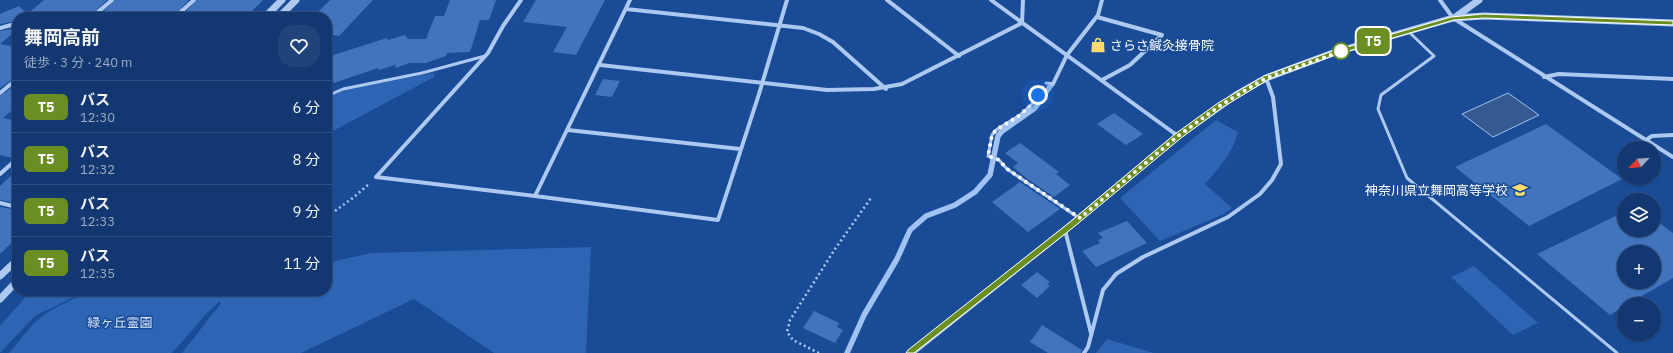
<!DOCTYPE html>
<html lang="ja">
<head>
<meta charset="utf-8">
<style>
  :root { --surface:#133871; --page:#204379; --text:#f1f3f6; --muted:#9dacc3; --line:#325284 }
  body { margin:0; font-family:"IBM Plex Sans","Noto Sans JP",sans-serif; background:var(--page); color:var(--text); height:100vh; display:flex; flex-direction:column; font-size:15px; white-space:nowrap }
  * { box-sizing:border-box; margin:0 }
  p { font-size:13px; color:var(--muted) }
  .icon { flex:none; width:22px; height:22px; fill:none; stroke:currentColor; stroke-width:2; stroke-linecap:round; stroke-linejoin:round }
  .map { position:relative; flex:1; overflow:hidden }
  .panel { position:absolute; left:12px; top:12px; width:320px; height:284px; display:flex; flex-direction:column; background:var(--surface); border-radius:16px; box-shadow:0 1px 3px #0004,0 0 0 1px var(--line) }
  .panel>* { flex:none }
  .badge { padding:0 8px; border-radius:6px; font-size:14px; line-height:26px }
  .needle { width:26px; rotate:244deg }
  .tools { position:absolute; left:1617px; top:141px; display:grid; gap:8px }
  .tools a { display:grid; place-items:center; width:44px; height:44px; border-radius:50%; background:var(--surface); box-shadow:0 1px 3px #0004,0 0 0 1px var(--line); font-size:20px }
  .you { position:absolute; width:20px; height:20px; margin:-10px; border:3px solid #fff; border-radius:50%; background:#1a73e8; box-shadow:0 0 0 6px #1a73e833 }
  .map>.badge { position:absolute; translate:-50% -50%; box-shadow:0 0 0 2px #fff }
  .round { display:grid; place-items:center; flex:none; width:42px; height:42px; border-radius:16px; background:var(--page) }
  .head { display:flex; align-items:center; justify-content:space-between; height:68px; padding:0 12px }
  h1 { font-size:19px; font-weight:700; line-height:30px }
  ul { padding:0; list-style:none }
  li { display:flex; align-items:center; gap:12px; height:52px; padding:0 12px; border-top:1px solid var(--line) }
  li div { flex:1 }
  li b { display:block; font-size:15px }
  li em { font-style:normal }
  li .badge { min-width:44px; font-weight:700; text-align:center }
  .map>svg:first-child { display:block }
  .green { fill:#2d64b4 }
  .water { fill:#365991; stroke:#a0c3f3 }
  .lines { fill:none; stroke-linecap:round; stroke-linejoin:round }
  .stream { stroke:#a0c3f3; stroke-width:5.5 }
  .building { fill:#4274be; fill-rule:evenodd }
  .path { stroke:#adc9f0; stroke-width:2.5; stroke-dasharray:2 3; stroke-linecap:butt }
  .service { stroke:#adc9f0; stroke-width:3 }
  .minor { stroke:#adc9f0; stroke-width:4 }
  .tertiary { stroke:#adc9f0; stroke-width:7 }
  .line { fill:#6b8e23; stroke:#fff }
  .walk { stroke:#fff; stroke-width:4; stroke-dasharray:0 7.2 }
  .stop-dot { fill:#fff; stroke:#6b8e23; stroke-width:2 }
  .labels { text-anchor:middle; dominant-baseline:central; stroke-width:3; stroke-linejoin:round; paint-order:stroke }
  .poi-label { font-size:13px; fill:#fff; stroke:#194b97; text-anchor:start }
  .park-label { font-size:13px; fill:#d4e4fb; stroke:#194b97 }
</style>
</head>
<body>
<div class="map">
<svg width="1673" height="353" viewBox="0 0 1673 353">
  <rect width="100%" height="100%" fill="#194b97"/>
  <path class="green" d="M434,73V77L333,131L327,138V98L343,90Z
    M1216,120L1238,132C1233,153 1219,168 1205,184L1232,208L1224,214L1160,241L1120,198Z
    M591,247L586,353H494L414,299L301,353H182L221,303L220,301L207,313L172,353H9C20,340 31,324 45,314C60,304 78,297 94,291H327V263L371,253Z
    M1474,266L1538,323L1513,335L1451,277Z
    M31,291H86L35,316L0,353V326Z
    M1107,339L1154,353H1096Z"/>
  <path class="water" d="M1508,93L1539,115L1493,137L1462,114Z"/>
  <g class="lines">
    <path class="stream" d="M847,353L864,315L897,259L910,230L926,216L955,205L975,192L990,175L998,136L1001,132L1035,108L1051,85"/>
  </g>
  <path class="building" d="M44,0H107L89,17H17V22H10L0,24V14L19,6L27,14Z
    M115,0H189L172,17H147L136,15L133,17H97Z
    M197,0H263L246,17L211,16L209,17H180Z
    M330,0H373L339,36L327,34V17H313Z
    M450,0H496L489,20H480L470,52L447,53L446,56L426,63H409L396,68L395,65L379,70L378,68L334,83L327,62V57L387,38L388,40L405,35L408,39H426L435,16H444Z
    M536,0H605L576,55L553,52L567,27L523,22Z
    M11,29L17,30L0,44V31Z
    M0,44L17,47V76L0,88Z
    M603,79L620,81L612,97L595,95Z
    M17,84V106L3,118L17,121V156L13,158L0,155V96Z
    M1114,113L1143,134L1126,145L1097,124Z
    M1546,124L1622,179L1529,226L1455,167Z
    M1020,143L1059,172L1056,174L1070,185L1054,197L1026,178L1013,167L1018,163L1005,153Z
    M17,170V203L0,200V186Z
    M1020,182L1060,209L1028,232L992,202Z
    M0,207L17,210V243L12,242L0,254Z
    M1624,212V230H1654V219L1673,233V278L1628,304H1624V306L1610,315L1537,254ZM1624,252H1654V282H1624Z
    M1127,221L1147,243L1096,267L1082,251L1100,243L1098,240L1103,238L1098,233Z
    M1037,272L1050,282L1047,284L1050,286L1037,298L1021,285Z
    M814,311L839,323L837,327L843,330L835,343L803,328Z
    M1042,325L1082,350L1081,353H1048L1030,342Z"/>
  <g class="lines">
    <path class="path" d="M327,217L354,197L369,184
      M819,353L793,340L787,332L790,320L835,249L871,198"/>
    <path class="service" d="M1409,32L1434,56L1381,95L1378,109L1407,178L1617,353
      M1046,83L1053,84
      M1043,87L1032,104L1020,115L996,130L992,135L988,156L999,160L1007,169L1079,218
      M327,96L343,89L422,73L485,56"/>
    <path class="minor" d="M630,0L535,196L718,220L759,94L787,0
      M887,0L959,56
      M991,0L1178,136
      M1440,0L1453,18L1673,157
      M626,9L803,28L819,34L833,42L886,89
      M92,17L112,0
      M175,17L194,0
      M1097,17L1162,35L1130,65L1102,80
      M1022,23L1023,0
      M0,28L11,25L17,26
      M600,65L827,90L874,89L902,84L1022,23
      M1544,77L1559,74L1673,79
      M1053,84L1067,55L1098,15L1102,0
      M0,93L17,79
      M568,130L740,149
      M1646,140L1652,136L1673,135
      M0,174L17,159
      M376,177L488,53L503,26L521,0
      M376,177L535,196
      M0,203L17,207
      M1065,230L1091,333
      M1084,353L1088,347L1103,290L1116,274L1143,257L1228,217L1260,194L1272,180L1281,164L1273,97L1266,78"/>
    <path class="tertiary" d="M265,17L282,0
      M279,17L296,0
      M1454,18L1479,0
      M0,276L17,260
      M0,299L17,281
      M911,353L1065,230L1178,136L1236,95L1266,78L1333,53L1453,18L1484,16L1673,23"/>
  </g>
  <path class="line" d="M1484,14L1673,21V25L1484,18L1454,20L1335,55L1269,79L1223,107L1181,138L1075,226L914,353H906L908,350L1070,222L1175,134L1218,103L1264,76L1330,52L1451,17Z"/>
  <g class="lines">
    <path class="walk" d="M1038,95L1032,104L1020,115L996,130L992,135L988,156L999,160L1007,169L1080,218L1178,136L1221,105L1266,78L1348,49L1341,51"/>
  </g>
  <defs>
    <g id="shop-bare" transform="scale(1.2)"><path d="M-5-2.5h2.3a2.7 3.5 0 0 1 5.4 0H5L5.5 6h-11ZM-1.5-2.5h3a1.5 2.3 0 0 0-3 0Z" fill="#ffda6c" stroke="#194b97" stroke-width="2.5" paint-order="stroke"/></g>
    <g id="school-bare" transform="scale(1.2)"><path d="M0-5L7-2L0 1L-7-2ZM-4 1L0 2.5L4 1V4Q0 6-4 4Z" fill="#ffda6c" stroke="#194b97" stroke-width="2.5" paint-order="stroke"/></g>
  </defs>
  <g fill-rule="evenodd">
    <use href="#shop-bare" x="1098" y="45"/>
    <use href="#school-bare" x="1520" y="190"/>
  </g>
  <circle class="stop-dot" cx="1341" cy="51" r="8"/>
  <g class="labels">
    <g class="poi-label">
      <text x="1110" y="45">さらさ鍼灸接骨院</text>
      <text x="1508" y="190" text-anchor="end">神奈川県立舞岡高等学校</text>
    </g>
    <g class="park-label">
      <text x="120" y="322">緑ヶ丘霊園</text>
    </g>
  </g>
</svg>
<div class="tools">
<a><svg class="needle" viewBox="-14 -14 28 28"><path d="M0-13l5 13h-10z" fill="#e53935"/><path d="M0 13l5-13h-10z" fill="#9dacc3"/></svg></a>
<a><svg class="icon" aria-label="layers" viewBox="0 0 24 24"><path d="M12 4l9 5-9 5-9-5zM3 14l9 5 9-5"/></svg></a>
<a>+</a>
<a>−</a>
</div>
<div class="you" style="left:1038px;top:95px"></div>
<b class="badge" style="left:1373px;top:41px;background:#6b8e23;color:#fff">T5</b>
<section class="panel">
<div class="head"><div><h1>舞岡高前</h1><p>徒歩 · 3 分 · 240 m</p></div><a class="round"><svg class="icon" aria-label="heart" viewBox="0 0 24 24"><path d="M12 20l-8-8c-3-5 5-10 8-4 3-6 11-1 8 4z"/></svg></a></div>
<ul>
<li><span class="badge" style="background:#6b8e23;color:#fff">T5</span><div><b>バス</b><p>12:30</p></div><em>6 分</em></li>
<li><span class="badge" style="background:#6b8e23;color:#fff">T5</span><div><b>バス</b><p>12:32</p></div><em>8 分</em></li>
<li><span class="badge" style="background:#6b8e23;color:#fff">T5</span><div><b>バス</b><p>12:33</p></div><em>9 分</em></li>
<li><span class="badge" style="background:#6b8e23;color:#fff">T5</span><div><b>バス</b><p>12:35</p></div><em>11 分</em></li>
</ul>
</section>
</div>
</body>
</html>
